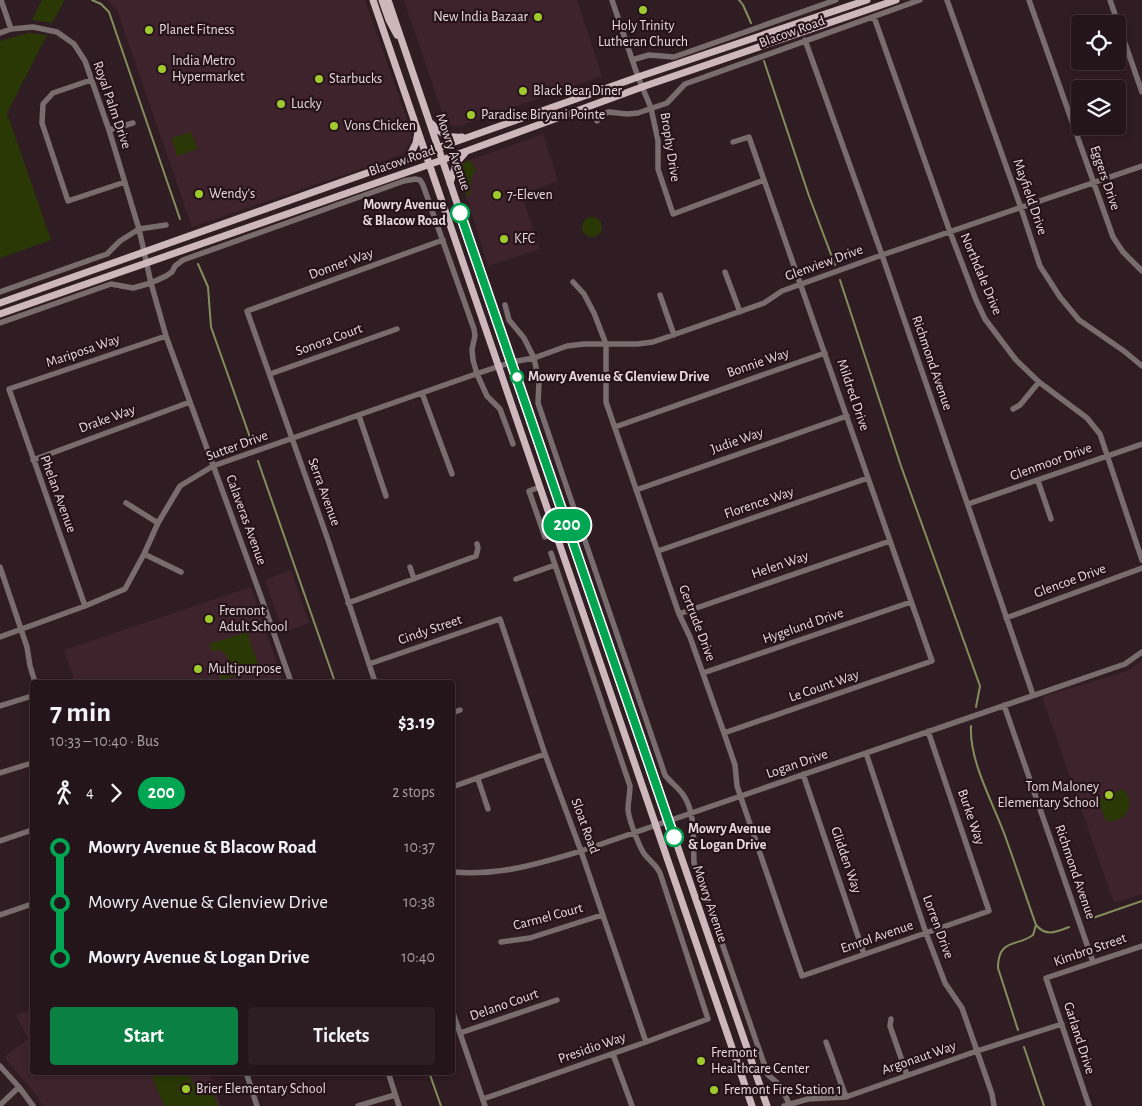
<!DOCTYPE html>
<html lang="en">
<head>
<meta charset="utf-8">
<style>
  :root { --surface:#24151a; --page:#2c1e23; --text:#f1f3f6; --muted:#a39fa2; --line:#413439; --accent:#0b8043 }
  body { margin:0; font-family:"Alegreya Sans",sans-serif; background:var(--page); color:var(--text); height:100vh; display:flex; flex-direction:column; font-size:19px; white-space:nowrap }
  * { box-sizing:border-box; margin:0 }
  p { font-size:16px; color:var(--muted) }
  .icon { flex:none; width:28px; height:28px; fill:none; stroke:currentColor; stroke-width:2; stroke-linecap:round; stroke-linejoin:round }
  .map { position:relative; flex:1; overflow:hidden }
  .panel { position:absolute; left:30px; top:680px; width:425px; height:395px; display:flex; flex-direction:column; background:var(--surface); border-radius:5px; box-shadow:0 2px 8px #0003,0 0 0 1px var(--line) }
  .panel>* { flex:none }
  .badge { padding:0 10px; border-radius:16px; font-size:18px; line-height:32px }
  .buttons { position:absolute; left:1071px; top:15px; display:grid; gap:10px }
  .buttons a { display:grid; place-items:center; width:55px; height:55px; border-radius:5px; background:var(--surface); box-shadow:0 2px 8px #0003,0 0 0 1px var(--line); font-size:25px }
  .map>.badge { position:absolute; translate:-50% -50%; box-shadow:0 0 0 2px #fff }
  .legs { display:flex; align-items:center; gap:8px; height:55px; padding:0 20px; font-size:16px }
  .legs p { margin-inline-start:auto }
  .headline { display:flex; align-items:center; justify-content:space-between; height:85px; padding:0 20px }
  h1 { font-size:28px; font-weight:700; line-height:38px }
  .button { display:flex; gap:10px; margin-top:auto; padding:10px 20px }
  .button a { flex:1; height:58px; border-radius:5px; background:var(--accent); color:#fff; font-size:20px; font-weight:700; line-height:58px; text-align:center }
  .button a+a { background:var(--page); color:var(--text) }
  ul { padding:0 20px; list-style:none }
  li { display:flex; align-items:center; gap:18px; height:55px; font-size:19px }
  li i { display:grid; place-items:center; width:8px; height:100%; margin:0 6px; background:currentColor }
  li i::after { content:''; width:12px; height:12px; margin:-6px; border:4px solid; border-radius:50%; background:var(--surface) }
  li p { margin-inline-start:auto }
  li:first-child i { background:linear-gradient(#0000 50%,currentColor 0) }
  li:last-child i { background:linear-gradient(currentColor 50%,#0000 0) }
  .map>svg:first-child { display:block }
  .built { fill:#3e232d }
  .green { fill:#2a3805 }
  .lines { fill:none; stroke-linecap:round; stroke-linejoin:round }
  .stream { stroke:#838e5d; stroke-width:2 }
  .minor { stroke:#786c6f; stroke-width:5.5 }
  .major { stroke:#ceb6bd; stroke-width:7 }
  .line-1-casing { stroke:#fff; stroke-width:11 }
  .line-1 { stroke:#00a651; stroke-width:8 }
  .poi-dot { fill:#9eca2e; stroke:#26131a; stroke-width:2 }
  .stop-1-dot { fill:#fff; stroke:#00a651; stroke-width:2.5 }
  .labels { text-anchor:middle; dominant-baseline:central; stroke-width:4.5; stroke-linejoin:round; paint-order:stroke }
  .poi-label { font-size:14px; fill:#e9dadf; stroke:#26131a; text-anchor:start }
  .street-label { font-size:14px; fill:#e9dadf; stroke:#26131a }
  .stop-label { font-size:14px; font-weight:bold; fill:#e9dadf; stroke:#26131a; text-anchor:start }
</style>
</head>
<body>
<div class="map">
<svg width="1142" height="1106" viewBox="0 0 1142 1106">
  <rect width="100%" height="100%" fill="#301c23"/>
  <path class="built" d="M107,0H365L411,131V141L404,154L192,227L117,10Z
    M404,0H577L602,76L458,127L451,125L444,118Z
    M543,134L558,181L521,194L540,249L488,266L460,176V167L465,162L470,160Z
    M291,570L309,623L283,633L265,580Z
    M251,587L283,682H75L64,650Z
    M1142,661V894L1114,903L1042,697L1127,671Z
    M32,1010V1072L209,1073L221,1106H42L38,1097L4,1057L28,1039L16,1015Z"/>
  <path class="green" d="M42,0H65L52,23L32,20Z
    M28,33L47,35L7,113L51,240L0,258V41Z
    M191,132L197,149L177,156L172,138Z
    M470,160L476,171L472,175L469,196L467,197L460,170L462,164Z
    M582 227a10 10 0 1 1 20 0a10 10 0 1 1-20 0Z
    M247,632L259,667L221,681L219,673C231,669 232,659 222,651L218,650L212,652L209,644Z
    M1123,789C1137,804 1126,824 1106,821L1099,802L1102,797Z
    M151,1073H189L193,1084C211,1088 212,1089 218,1106H164Z"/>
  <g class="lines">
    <path class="stream" d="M92,0L101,4L109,12L180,219
      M739,0L743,5L751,23
      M764,61L809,196L835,265
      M198,264L208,287L211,327L252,443
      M840,280L901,466L980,686L976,707
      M258,461L335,682
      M971,726C969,760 992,801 1004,833C1015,863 1025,894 1036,925C1046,937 1056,932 1069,927
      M1087,920L1142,901
      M1018,1030L998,968C998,938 1017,947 1033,935L1036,925
      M1024,1047L1044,1106
      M429,1072L441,1106"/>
    <path class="minor" d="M1,0L11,29
      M612,0L638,77L651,108L658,141V169L673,214L764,180
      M947,0L1021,208L1040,266L1060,297L1079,320L1124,351L1142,366
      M1029,0L1113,237L1123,252L1142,271
      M1110,0L1142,92
      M874,17L950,232L976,300L985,319L1016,360L1039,382L1087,418L1100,434L1142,560
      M0,33L11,29L33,27L57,32L74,44L85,61L109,130L139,229L151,283L166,336L260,594L291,682
      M805,40L882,255L1033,695
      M632,60L649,55L674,57L836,0
      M91,80L53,93L43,104L42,123L68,201L125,182
      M597,121L599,115L609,112L627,114L638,113L667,103L685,84L920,0
      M109,130L133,123
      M725,272L740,312
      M573,282L584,294L594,313L606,344V402L679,614L690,637L724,733L735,765L737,786L802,976L989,911L928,731
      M0,292L107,254L120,241L139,229L166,225
      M660,295L674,335
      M505,305L509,320L524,338L534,358L539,382L538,403L665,775C671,783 679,788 684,796C696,815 693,841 694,863L768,1075L781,1086L790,1106
      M0,323L111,284L133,288L151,283L166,276L172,272L175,266L183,260L404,181L415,179L420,180L423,185L474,329L475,336L472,349L473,360L477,374L487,396L500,409L513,444
      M270,374L397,329
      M422,393L452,474
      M1013,409L1020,405L1039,382
      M359,416L386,496
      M615,427L825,353
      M33,460L190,402
      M1038,481L1051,519
      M540,487L529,491L545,537L556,533
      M636,490L847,416
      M126,503L158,523
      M968,504L1142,444
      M658,551L868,478
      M144,554L181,572
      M0,567L27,647L30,666L35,682
      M410,567L414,579
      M516,579L555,565
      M348,603L476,556L478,548L477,544
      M85,606L9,389L166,336
      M679,614L890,541
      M1006,618L1142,568
      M0,637L85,606L125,589L144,554L158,523L180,486L213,466L473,375L512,362L534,358L567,346L584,344H637L653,342L764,303L782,291L882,255L1142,166
      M369,664L500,619L545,754L581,851L646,1042
      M703,673L911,602
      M375,682L328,540L247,311L443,240
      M1004,705L1093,962
      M0,706L32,696
      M452,713L460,710
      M724,733L932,661L749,137L733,142
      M866,753L926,933L945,983L962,1008L992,1094L994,1106
      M0,773L32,763
      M803,774L864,954
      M478,779L488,809
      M452,787L545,754
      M0,841L32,830
      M452,872C500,876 537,864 581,851L1125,664L1142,652
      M0,915L32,904
      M501,942L530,938L602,915
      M452,1010L485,1106
      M891,1019L890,1026L907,1075
      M460,1033L557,1000
      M826,1042L846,1097
      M613,1054L632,1106
      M0,1066L19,1087L33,1106
      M246,1072L257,1106
      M388,1072L399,1106
      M483,1099L646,1042L708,1019L660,873C656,864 648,860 643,852C638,843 629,820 628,810C628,802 630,794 630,786L551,553
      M1,1104L19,1087
      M358,1106L395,1095
      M784,1106L808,1099L846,1097L977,1051L1062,1024
      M1089,1106L1046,978L1142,946"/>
    <path class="major" d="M373,0L752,1106
      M382,0L389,20L397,35
      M388,0L531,421L767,1106
      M432,124C441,134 448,138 462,137
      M408,159L416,143L418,132
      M450,183L457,162L465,153
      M0,303L638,77L867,0
      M0,314L442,160L642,87L896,0"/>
  </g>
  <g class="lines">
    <g class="line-1-casing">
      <path id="line-1" d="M460,213L674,837"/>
    </g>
    <use href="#line-1" class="line-1"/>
  </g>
  <g class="poi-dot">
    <circle cx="643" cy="10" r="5"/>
    <circle cx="538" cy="17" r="5"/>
    <circle cx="149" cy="30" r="5"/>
    <circle cx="162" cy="69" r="5"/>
    <circle cx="319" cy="79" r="5"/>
    <circle cx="523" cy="91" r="5"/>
    <circle cx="281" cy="104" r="5"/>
    <circle cx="471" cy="115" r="5"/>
    <circle cx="334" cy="126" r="5"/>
    <circle cx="199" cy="194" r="5"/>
    <circle cx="497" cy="195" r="5"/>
    <circle cx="504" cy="239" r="5"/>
    <circle cx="209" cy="619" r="5"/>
    <circle cx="198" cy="669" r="5"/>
    <circle cx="1109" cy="795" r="5"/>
    <circle cx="701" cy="1061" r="5"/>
    <circle cx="186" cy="1089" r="5"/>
    <circle cx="714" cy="1090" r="5"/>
  </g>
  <g class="stop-1-dot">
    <circle cx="460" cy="213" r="9"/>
    <circle cx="517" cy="377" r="6"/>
    <circle cx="674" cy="837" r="9"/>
  </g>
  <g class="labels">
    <g class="poi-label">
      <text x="528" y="17" text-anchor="end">New India Bazaar</text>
      <text x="643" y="26" text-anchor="middle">Holy Trinity<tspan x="643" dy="16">Lutheran Church</tspan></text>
      <text x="159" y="30">Planet Fitness</text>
      <text x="172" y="61">India Metro<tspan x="172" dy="16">Hypermarket</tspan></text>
      <text x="329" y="79">Starbucks</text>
      <text x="533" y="91">Black Bear Diner</text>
      <text x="291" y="104">Lucky</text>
      <text x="481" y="115">Paradise Biryani Pointe</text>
      <text x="344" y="126">Vons Chicken</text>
      <text x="209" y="194">Wendy's</text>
      <text x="507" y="195">7-Eleven</text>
      <text x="514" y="239">KFC</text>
      <text x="219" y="611">Fremont<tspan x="219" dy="16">Adult School</tspan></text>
      <text x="208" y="669">Multipurpose</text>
      <text x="1099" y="787" text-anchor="end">Tom Maloney<tspan x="1099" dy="16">Elementary School</tspan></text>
      <text x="711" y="1053">Fremont<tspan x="711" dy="16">Healthcare Center</tspan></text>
      <text x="196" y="1089">Brier Elementary School</text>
      <text x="724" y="1090">Fremont Fire Station 1</text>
    </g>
    <g class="street-label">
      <text transform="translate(792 32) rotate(-20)">Blacow Road</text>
      <text transform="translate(112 105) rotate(71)">Royal Palm Drive</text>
      <text transform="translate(670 147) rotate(81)">Brophy Drive</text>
      <text transform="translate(453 152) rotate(71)">Mowry Avenue</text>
      <text transform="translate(402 161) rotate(-19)">Blacow Road</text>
      <text transform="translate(1105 178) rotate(71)">Eggers Drive</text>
      <text transform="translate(1030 197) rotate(71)">Mayfield Drive</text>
      <text transform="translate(824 263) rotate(-20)">Glenview Drive</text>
      <text transform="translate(341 264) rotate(-20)">Donner Way</text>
      <text transform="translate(981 274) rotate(67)">Northdale Drive</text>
      <text transform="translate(329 340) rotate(-20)">Sonora Court</text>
      <text transform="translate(83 351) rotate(-19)">Mariposa Way</text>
      <text transform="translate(758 363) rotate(-19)">Bonnie Way</text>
      <text transform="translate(932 363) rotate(71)">Richmond Avenue</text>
      <text transform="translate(853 395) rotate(71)">Mildred Drive</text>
      <text transform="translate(107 419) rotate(-20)">Drake Way</text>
      <text transform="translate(737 441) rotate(-19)">Judie Way</text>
      <text transform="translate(237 446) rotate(-20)">Sutter Drive</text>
      <text transform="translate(1051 462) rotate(-20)">Glenmoor Drive</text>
      <text transform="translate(324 492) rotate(70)">Serra Avenue</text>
      <text transform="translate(58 494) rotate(70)">Phelan Avenue</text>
      <text transform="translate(759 503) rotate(-19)">Florence Way</text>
      <text transform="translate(246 520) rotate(70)">Calaveras Avenue</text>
      <text transform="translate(780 565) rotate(-19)">Helen Way</text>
      <text transform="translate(1070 581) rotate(-20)">Glencoe Drive</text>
      <text transform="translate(697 623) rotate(69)">Gertrude Drive</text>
      <text transform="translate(803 626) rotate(-19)">Hygelund Drive</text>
      <text transform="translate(430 630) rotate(-19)">Cindy Street</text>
      <text transform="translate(824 686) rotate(-19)">Le Count Way</text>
      <text transform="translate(797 764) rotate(-19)">Logan Drive</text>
      <text transform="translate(971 817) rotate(71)">Burke Way</text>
      <text transform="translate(585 826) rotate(70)">Sloat Road</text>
      <text transform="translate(846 860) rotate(71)">Glidden Way</text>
      <text transform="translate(1075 872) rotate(71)">Richmond Avenue</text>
      <text transform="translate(710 904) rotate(71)">Mowry Avenue</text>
      <text transform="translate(548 917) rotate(-15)">Carmel Court</text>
      <text transform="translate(938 927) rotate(70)">Lorren Drive</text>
      <text transform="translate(877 937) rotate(-19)">Emrol Avenue</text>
      <text transform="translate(1090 950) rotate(-19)">Kimbro Street</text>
      <text transform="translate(504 1005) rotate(-19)">Delano Court</text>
      <text transform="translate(1079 1038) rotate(72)">Garland Drive</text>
      <text transform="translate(592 1048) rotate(-19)">Presidio Way</text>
      <text transform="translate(919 1058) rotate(-19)">Argonaut Way</text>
    </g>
    <g class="stop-label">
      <text x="446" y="205" text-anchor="end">Mowry Avenue<tspan x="446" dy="16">&amp; Blacow Road</tspan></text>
      <text x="528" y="377">Mowry Avenue &amp; Glenview Drive</text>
      <text x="688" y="829">Mowry Avenue<tspan x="688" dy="16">&amp; Logan Drive</tspan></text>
    </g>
  </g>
</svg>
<div class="buttons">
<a><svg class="icon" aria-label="locate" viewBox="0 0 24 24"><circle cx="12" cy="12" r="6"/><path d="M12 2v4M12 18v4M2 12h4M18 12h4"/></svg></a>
<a><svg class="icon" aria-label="layers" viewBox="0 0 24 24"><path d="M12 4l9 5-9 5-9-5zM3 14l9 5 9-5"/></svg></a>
</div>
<b class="badge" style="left:567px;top:525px;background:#00a651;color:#fff">200</b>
<section class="panel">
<div class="headline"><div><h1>7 min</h1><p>10:33 – 10:40 · Bus</p></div><b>$3.19</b></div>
<div class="legs"><svg class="icon" aria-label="walk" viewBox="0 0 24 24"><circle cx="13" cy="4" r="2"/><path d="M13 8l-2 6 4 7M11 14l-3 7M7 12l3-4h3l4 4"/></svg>4<svg class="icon" aria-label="forward" viewBox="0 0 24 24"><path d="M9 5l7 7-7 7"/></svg><b class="badge" style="background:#00a651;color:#fff">200</b><p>2 stops</p></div>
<ul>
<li><i style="color:#00a651"></i><b>Mowry Avenue &amp; Blacow Road</b><p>10:37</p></li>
<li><i style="color:#00a651"></i><span>Mowry Avenue &amp; Glenview Drive</span><p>10:38</p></li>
<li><i style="color:#00a651"></i><b>Mowry Avenue &amp; Logan Drive</b><p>10:40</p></li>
</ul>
<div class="button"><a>Start</a><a>Tickets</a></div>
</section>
</div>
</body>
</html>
